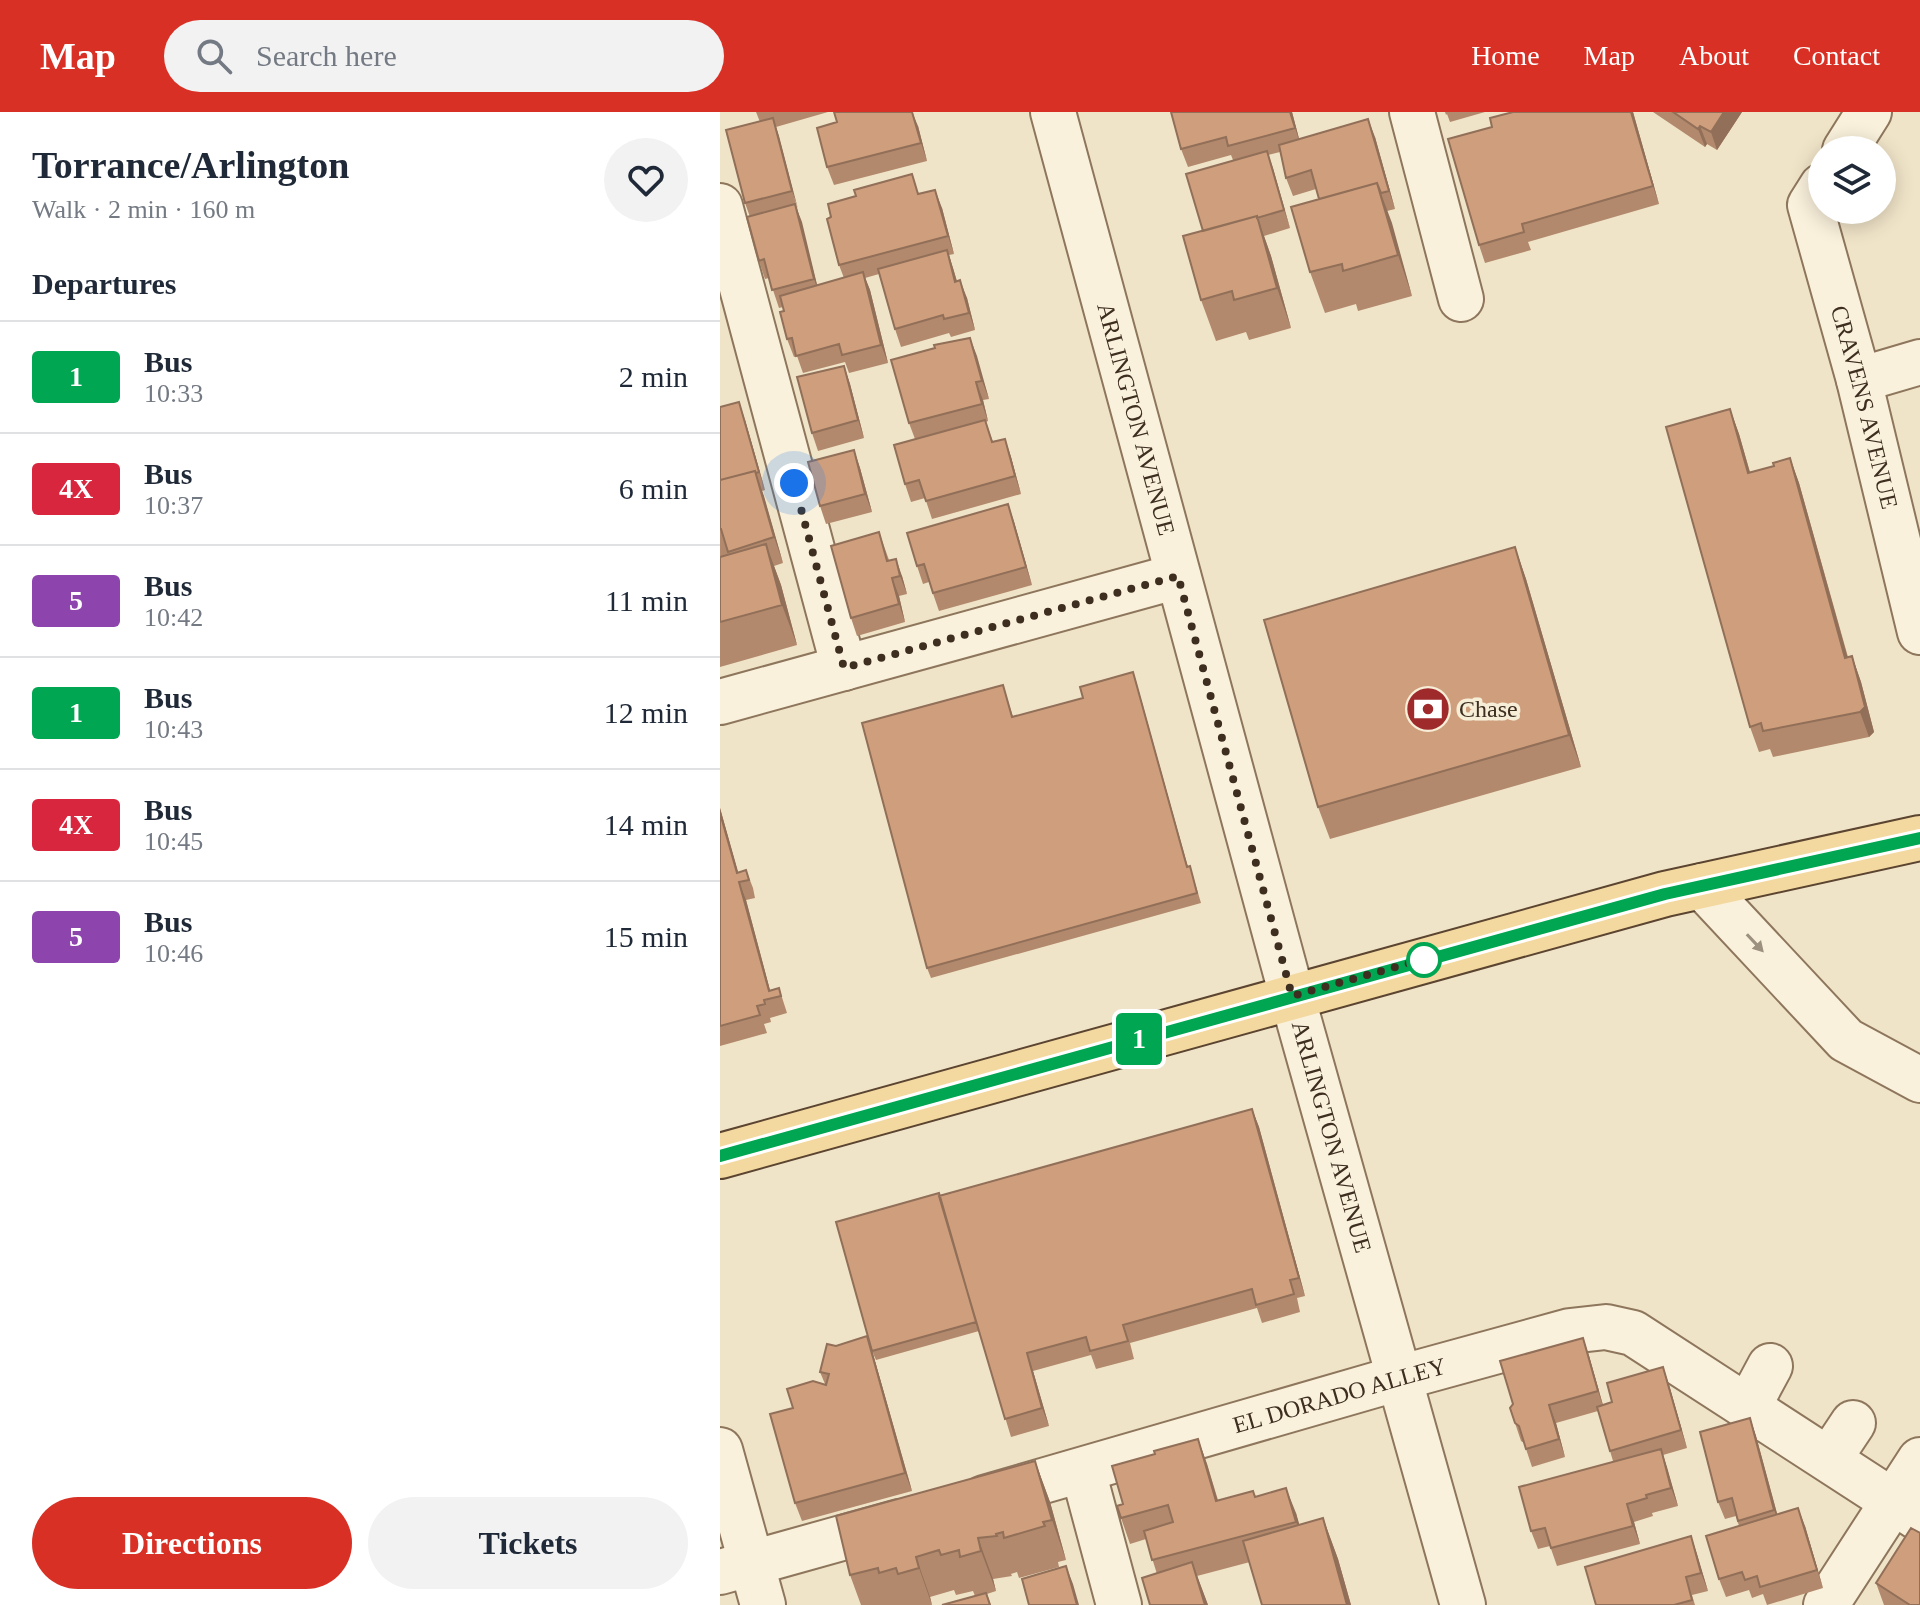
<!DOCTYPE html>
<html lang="en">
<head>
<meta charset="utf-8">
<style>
  :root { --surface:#fff; --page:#f2f2f3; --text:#1f2937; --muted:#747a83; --line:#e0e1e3; --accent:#d93025 }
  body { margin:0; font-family:Georgia,serif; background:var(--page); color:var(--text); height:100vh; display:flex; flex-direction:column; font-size:30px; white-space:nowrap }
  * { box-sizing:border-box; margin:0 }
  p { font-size:26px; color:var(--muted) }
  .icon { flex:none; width:44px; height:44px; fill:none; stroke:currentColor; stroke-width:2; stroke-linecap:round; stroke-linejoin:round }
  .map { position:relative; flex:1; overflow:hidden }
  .side { display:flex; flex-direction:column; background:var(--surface); width:720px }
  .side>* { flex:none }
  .badge { padding:0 16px; border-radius:6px; font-size:28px; line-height:52px }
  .tools { position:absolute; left:1088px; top:24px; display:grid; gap:16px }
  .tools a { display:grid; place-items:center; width:88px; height:88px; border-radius:50%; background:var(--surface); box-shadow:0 4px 20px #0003; font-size:40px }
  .you { position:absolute; width:40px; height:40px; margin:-20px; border:6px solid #fff; border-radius:50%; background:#1a73e8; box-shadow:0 0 0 12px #1a73e833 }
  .map>.badge { position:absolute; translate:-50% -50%; box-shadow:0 0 0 4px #fff }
  h2 { padding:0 32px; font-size:30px; line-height:72px }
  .round { display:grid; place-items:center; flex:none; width:84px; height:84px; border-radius:42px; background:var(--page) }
  .head { display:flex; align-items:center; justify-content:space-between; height:136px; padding:0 32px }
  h1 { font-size:38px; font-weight:600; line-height:60px }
  .cta { display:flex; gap:16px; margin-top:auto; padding:16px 32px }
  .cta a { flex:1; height:92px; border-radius:48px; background:var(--accent); color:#fff; font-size:32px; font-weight:600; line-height:92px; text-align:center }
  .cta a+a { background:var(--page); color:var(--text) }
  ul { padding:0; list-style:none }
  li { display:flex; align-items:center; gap:24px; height:112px; padding:0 32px; border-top:2px solid var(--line) }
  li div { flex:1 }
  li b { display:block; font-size:30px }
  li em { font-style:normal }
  li .badge { min-width:88px; font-weight:700; text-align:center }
  header { display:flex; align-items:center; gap:48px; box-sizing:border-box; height:112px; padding:0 40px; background:var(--accent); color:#fff }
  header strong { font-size:38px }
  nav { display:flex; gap:44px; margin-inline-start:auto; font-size:28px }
  .search { width:560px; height:72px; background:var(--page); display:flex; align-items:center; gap:20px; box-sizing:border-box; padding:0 28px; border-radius:44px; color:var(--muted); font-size:30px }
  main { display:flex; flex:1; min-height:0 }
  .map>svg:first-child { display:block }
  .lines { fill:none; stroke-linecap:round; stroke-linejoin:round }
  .minor-casing { stroke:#8d765c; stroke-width:48 }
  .major-casing { stroke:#5b4430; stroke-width:48 }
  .minor { stroke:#faf1dc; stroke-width:44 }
  .major { stroke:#f3d9a0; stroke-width:44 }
  .wall { fill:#b2896c }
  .shaded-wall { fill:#916f58 }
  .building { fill:#cf9f7d; stroke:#916f58; stroke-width:2 }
  .oneway { fill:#9c907e }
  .line-casing { stroke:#fff; stroke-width:18 }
  .line { stroke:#00a651; stroke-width:12 }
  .walk { stroke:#3d2e20; stroke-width:8; stroke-dasharray:0 14.4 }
  .stop-dot { fill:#fff; stroke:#00a651; stroke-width:4 }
  .labels { text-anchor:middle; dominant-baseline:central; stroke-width:7; stroke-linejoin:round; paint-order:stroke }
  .street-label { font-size:24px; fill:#3d2e20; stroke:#f7eed8 }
  .poi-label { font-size:24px; fill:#3d2e20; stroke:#f7eed8; text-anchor:start }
</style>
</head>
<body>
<header>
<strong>Map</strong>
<div class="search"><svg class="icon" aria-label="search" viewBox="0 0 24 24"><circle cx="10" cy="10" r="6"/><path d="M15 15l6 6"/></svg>Search here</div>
<nav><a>Home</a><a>Map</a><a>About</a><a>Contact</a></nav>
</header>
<main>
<section class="side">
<div class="head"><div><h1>Torrance/Arlington</h1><p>Walk · 2 min · 160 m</p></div><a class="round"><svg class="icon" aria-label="heart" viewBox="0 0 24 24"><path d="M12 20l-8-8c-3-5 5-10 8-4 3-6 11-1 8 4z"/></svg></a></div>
<h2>Departures</h2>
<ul>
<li><span class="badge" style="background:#00a651;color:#fff">1</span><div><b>Bus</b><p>10:33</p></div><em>2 min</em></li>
<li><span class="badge" style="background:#d7263d;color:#fff">4X</span><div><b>Bus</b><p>10:37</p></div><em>6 min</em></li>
<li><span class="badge" style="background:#8e44ad;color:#fff">5</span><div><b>Bus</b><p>10:42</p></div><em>11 min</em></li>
<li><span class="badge" style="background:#00a651;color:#fff">1</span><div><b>Bus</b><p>10:43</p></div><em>12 min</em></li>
<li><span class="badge" style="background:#d7263d;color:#fff">4X</span><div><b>Bus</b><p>10:45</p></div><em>14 min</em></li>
<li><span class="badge" style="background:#8e44ad;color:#fff">5</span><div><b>Bus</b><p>10:46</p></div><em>15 min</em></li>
</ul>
<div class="cta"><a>Directions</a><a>Tickets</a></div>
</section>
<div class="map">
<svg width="1200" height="1493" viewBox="0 0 1200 1493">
  <rect width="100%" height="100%" fill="#f0e4c8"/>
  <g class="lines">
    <g class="minor-casing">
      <g id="minor">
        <path id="s1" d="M333,0L572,884L743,1493"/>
        <path d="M692,0L741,187"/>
        <path d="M1125,38L1149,0"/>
        <path id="s2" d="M1102,74L1090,93L1139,268L1200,520"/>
        <path d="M0,94L124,556"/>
        <path d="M1139,268L1200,250"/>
        <path d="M0,590L458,464"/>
        <path d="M982,774L1126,928L1200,968"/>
        <path d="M1028,1295L1050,1254"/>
        <path d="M0,1338L43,1493"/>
        <path d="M1109,1347L1133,1311"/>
        <path d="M363,1359L399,1493"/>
        <path id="s3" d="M264,1386L679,1266L850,1219L886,1215L913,1221L1200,1407"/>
        <path d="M0,1460L179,1410"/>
        <path d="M1106,1493L1200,1348"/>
      </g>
    </g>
    <g class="major-casing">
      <path id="major" d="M0,1044L945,782L1200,726"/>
    </g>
    <use href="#minor" class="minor"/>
    <use href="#major" class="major"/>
  </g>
  <path class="wall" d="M36,0H108L56,15L97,173L124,166L119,153L199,82L222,96L234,142L229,143L237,169L247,186L255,218L231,225L229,221L181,235L175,217L159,162L145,166L150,178L168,251L129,261L125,250L83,261L77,244L74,245L67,227L63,195L59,196L49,166L45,167L39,149L30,105L25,91L40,10Z
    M572,0L579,27L655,25L675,97L667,99L692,184L638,199L636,192L605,201L590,160L599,87L596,77L573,84L566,66L560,40L548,43L570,116L544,124L551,144L571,216L529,228L526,220L496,229L481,188L483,119L513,48L511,43L468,55L461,37Z
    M725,0H765L730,10L727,2L726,3Z
    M793,0H913L939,92L808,130L811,138L765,151L759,133L772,15Z
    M933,0H1022L997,38L987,32L985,35Z
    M117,10L198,14L207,49L114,73L107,55Z
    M250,226L269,287L263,288L268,309L266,310L273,330L285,327L291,345L301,382L212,407L205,386L191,390L185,372L195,327L189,311Z
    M124,254L130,272L144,326L98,339L92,321Z
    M0,295L25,308L45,378L42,379L63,451L54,454L61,473L77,533L0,555Z
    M1010,297L1019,322L1030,360L1054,354L1070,346L1079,371L1128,545L1132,544L1141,570L1154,620L1149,625L1053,645L1050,637L1039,640L1030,615Z
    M134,338L140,356L152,400L106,412L100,394Z
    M288,392L294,410L312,473L219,499L209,470L203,472L197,454Z
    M159,420L169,448L182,464L187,482L179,484L185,510L137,524L131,506Z
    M795,435L806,467L861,655L610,727L598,695Z
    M413,560L468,755L470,754L481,791L211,866L207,856L283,573L293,605L363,586Z
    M0,696L18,761L26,758L33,776L35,786L26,788L50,878L59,876L67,901L50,906L51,910L44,912L47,921L0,934Z
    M532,997L539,1015L585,1184L577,1186L580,1200L542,1211L537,1196L410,1231L414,1247L376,1257L371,1243L313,1259L329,1314L291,1325L259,1219L156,1248L152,1239L220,1084Z
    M147,1224L153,1242L192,1379L82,1409L75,1391L73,1296L105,1272L100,1260L116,1234Z
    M863,1226L869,1244L883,1293L892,1290L943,1255L949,1273L967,1336L943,1343L958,1394L932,1401L933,1404L914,1410L920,1432L837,1454L830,1434L818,1437L811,1419L893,1349L878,1299L836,1311L845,1345L812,1355L804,1331L801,1329L795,1311Z
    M1030,1306L1036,1324L1057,1402L1085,1414L1103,1476L1047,1493L1043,1482L1032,1486L1029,1478L1006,1485L999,1467L1019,1414L1016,1404L1005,1407L998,1390Z
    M478,1327L487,1352L498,1388L535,1385L576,1401L579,1413L603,1406L618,1447L631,1493H542L530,1450L477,1464L488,1493L437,1462L426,1427L410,1432L401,1406L403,1392L435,1342Z
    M315,1349L330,1390L346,1448L338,1450L339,1455L299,1466L297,1460L291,1462L292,1464L273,1467L276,1479L267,1482L271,1493H222L255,1484L253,1479L236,1483L234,1478L210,1485L212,1493H141L130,1463Z
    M971,1424L988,1479L972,1483L975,1493H876Z
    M1156,1471L1200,1493H1164Z"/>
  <path class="shaded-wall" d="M192,0L198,14L207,49L201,31Z
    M570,0H572L581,34L575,16Z
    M911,0H913L939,92L933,74Z
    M1004,0H1022L997,38L991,20Z
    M53,6L59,24L78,97L72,79Z
    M648,7L655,25L675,97L669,79Z
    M980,14L987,32L985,35L978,17Z
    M547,39L553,56L570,116L564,98Z
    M657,71L672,111L692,184L678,143Z
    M215,78L222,96L234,142L228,124Z
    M75,92L82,110L100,185L94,167Z
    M537,104L551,144L571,216L557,176Z
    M227,138L233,156L242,188L235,170Z
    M143,160L150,178L168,251L161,233Z
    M240,168L247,186L255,218L249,201Z
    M250,226L257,244L269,287L262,269Z
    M124,254L130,272L144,326L138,308Z
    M256,270L263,288L268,309L262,292Z
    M19,290L25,308L45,378L39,360Z
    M1010,297L1019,322L1037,386L1028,361Z
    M285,327L291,345L301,382L295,364Z
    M134,338L140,356L152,400L145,382Z
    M1070,346L1079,371L1135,572L1125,546Z
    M35,359L44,384L63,451L54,425Z
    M288,392L294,410L312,473L306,455Z
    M46,432L61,473L77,533L62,493Z
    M795,435L806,467L861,655L849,623Z
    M176,447L182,464L187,482L180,464Z
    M172,466L179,484L185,510L179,492Z
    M1132,544L1141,570L1154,620L1149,625L1140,600Z
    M413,560L416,569L470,764L467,755Z
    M0,696L21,770L17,761L0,701Z
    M19,770L26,788L52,886L49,879Z
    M532,997L539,1015L585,1184L579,1166Z
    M147,1224L153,1242L192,1379L185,1361Z
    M863,1226L869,1244L884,1297L878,1279Z
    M307,1241L313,1259L329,1314L322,1296Z
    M943,1255L949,1273L967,1336L961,1318Z
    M829,1293L836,1311L845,1345L839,1327Z
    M1030,1306L1036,1324L1061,1416L1054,1398Z
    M478,1327L487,1352L505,1414L496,1389Z
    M941,1337L947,1355L958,1394L951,1376Z
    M315,1349L330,1390L346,1448L332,1408Z
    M566,1376L576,1401L586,1435L576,1410Z
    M907,1392L914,1410L920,1432L913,1414Z
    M1078,1396L1085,1414L1103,1476L1097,1458Z
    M603,1406L618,1447L631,1493H627Z
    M971,1424L977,1442L988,1479L981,1461Z
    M258,1426L273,1467L276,1479L261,1439Z
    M196,1445L210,1485L212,1493L199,1456Z
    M472,1450L488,1493H485Z
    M346,1454L353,1472L359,1493H357Z"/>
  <path class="building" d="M114,0H192L201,31L107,55L97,16L117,10Z
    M451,0H570L575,16L508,34L506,25L461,37Z
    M793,0H911L933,74L802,112L804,120L759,133L728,27L772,15L770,6Z
    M953,0H1004L991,20L980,14L978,17Z
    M53,6L72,79L25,91L6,18Z
    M648,7L669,79L661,81L657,71L599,87L591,58L566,66L559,33Z
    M547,39L564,98L537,106V104L483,119L466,62Z
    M192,62L198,82L215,78L228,124L119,153L107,107L111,105L108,92L136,84L134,78Z
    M657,71L678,143L623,159L622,152L590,160L571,95Z
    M75,92L94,167L52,178L44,147L39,149L27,105Z
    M537,104L557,176L514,188L512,179L481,188L463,124Z
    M227,138L235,170L240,168L249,201L224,207L223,203L175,217L158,157Z
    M143,160L161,233L122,243L119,232L76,244L72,226L67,227L60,200L64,199L60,184Z
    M250,226L262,269L256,270L262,292L189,311L171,248L215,236L214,233Z
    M124,254L138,308L92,321L77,265Z
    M19,290L39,360L36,361L35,359L0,368V295Z
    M1010,297L1028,361L1054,354L1053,351L1070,346L1125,546L1132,544L1145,595L1140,600L1043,619L1041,611L1030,615L946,315Z
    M265,308L272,330L285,327L295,364L206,389L199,368L185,372L174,333Z
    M134,338L145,382L100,394L88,350Z
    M35,359L54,425L8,440L1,417H0V368Z
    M288,392L306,455L213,481L204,452L197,454L187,421Z
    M159,420L167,449L176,447L180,464L172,466L179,492L131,506L111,434Z
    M46,432L62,493L0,510V445Z
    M795,435L849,623L598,695L544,508Z
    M413,560L467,755L470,754L477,781L207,856L142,611L283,573L292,605L363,586L360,575Z
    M0,701L17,761L26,758L29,768L19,770L49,879L59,876L61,884L44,888L45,892L37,894L40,903L0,914Z
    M532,997L579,1166L570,1168L574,1182L536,1193L532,1177L403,1213L408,1229L370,1239L366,1225L307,1241L322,1296L285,1307L219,1084Z
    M219,1081L256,1210L152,1239L116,1110Z
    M147,1224L185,1361L75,1391L50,1302L73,1296L67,1277L93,1269L106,1273L109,1262L100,1260L107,1232L116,1234Z
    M863,1226L878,1279L829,1293L839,1327L806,1337L799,1314L795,1311L790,1296L793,1292L780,1249Z
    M943,1255L961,1318L890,1339L877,1295L892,1290L887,1271Z
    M1030,1306L1054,1398L1018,1409L1012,1386L998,1390L980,1320Z
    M478,1327L496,1389L533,1379L535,1385L566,1376L576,1410L432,1448L424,1419L453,1410L448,1393L401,1406L397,1394L403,1392L392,1354L435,1342L434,1339Z
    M941,1337L951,1376L926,1383L927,1386L907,1392L913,1414L831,1436L825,1416L811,1419L799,1375Z
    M315,1349L332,1408L323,1410L325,1414L284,1426L283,1420L276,1422L277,1424L258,1426L261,1439L240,1445L239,1438L221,1443L219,1438L196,1445L199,1456L178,1462L176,1456L159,1461L158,1456L130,1463L116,1404Z
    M1078,1396L1097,1458L1040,1475L1037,1464L1025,1468L1022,1460L999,1467L986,1424Z
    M603,1406L627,1493H542L523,1429Z
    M1191,1416L1200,1421V1493H1190L1156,1471Z
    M971,1424L981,1461L966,1465L972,1488L954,1493H876L865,1455Z
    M472,1450L485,1493H430L422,1466Z
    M346,1454L357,1493H309L302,1467Z
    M266,1481L270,1493H222Z"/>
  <defs><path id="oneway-solid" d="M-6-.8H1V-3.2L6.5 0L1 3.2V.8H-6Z" transform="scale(2)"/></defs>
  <use class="oneway" href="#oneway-solid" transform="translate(1035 831) rotate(47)"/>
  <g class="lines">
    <g class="line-casing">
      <path id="line" d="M0,1044L945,782L1200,726"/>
    </g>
    <use href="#line" class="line"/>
    <path class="walk" d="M74,371L124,556L458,464L572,884L715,844L704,848"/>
  </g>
  <defs>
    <g id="bank-disc" transform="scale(2.3)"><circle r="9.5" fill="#9e2a2b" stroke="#f7eed8"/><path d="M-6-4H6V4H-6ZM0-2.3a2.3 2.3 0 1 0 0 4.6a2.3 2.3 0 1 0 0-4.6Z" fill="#fff"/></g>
  </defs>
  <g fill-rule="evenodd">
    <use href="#bank-disc" x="708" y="597"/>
  </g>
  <circle class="stop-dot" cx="704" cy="848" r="16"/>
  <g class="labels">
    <g class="street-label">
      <text stroke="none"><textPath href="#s2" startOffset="232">CRAVENS AVENUE</textPath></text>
      <text stroke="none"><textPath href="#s1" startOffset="318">ARLINGTON AVENUE</textPath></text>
      <text stroke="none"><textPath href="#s1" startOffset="1062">ARLINGTON AVENUE</textPath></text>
      <text stroke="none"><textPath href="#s3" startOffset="370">EL DORADO ALLEY</textPath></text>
    </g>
    <g class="poi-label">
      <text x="739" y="597">Chase</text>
    </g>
  </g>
</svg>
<div class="tools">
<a><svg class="icon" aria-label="layers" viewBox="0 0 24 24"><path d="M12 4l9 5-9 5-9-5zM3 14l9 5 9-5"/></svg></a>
</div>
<div class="you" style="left:74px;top:371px"></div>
<b class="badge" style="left:419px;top:927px;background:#00a651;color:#fff">1</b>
</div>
</main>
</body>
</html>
